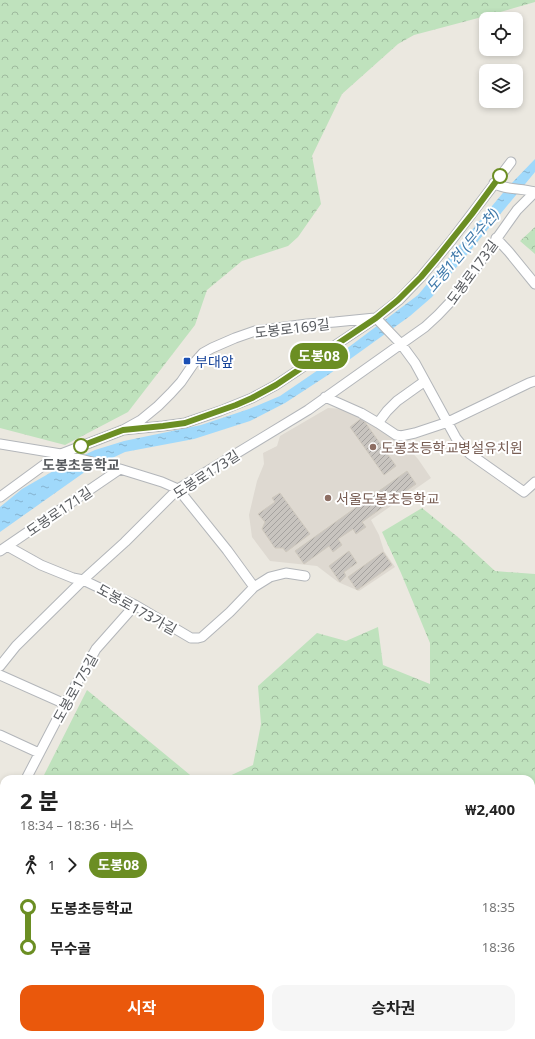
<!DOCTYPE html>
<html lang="ko">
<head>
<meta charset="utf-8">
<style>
  :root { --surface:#fff; --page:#f6f6f6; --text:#222; --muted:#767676; --accent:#ea580c }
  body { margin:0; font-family:"Noto Sans","Noto Sans KR",sans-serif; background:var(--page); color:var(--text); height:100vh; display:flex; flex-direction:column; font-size:15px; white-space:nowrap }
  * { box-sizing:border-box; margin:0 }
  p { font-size:13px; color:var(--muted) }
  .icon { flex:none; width:22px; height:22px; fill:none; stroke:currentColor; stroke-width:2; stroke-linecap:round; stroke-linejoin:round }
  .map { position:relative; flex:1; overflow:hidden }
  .drawer { position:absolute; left:0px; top:775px; width:535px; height:264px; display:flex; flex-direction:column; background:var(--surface); border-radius:12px 12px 0 0; box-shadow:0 2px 6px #0003 }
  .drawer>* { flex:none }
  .badge { padding:0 8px; border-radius:13px; font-size:14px; line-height:26px }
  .tools { position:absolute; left:479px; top:12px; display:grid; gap:8px }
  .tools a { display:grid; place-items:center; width:44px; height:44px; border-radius:8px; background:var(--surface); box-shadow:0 2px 6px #0003; font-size:20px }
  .map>.badge { position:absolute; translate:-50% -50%; box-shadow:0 0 0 2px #fff }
  .legs { display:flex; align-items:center; gap:6px; height:44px; padding:0 20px; font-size:13px }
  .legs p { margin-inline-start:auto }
  .overview { display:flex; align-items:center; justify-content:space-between; height:68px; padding:0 20px }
  h1 { font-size:22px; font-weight:700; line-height:30px }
  .button { display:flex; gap:8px; margin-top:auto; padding:8px 20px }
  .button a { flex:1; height:46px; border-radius:12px; background:var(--accent); color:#fff; font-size:16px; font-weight:700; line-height:46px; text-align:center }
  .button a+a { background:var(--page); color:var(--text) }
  ul { padding:0 20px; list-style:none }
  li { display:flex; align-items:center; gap:14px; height:40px; font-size:15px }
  li i { display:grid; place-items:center; width:6px; height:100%; margin:0 5px; background:currentColor }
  li i::after { content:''; width:10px; height:10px; margin:-5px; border:3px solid; border-radius:50%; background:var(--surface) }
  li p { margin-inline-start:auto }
  li:first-child i { background:linear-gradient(#0000 50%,currentColor 0) }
  li:last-child i { background:linear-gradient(currentColor 50%,#0000 0) }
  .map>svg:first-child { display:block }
  .education { fill:#ded9d1 }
  .forest { fill:url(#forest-crowns) }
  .water { fill:url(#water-ripples) }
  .building { fill:url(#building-hatch); stroke:#cfc9be }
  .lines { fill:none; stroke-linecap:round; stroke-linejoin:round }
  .minor-casing { stroke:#b3b6ba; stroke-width:11 }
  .minor { stroke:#fff; stroke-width:9 }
  .line-1-casing { stroke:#fff; stroke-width:9 }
  .line-1 { stroke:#6b8e23; stroke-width:6 }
  .stop-1-dot { fill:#fff; stroke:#6b8e23; stroke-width:2 }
  .transit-dot { fill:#1a4fb4; stroke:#fff; stroke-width:1.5 }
  .education-dot { fill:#8d6e63; stroke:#fff; stroke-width:1.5 }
  .labels { text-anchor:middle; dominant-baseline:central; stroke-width:4; stroke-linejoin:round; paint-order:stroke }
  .street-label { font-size:14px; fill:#595c60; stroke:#fff }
  .transit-label { font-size:14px; fill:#164399; stroke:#fff; text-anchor:start }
  .education-label { font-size:14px; fill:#785e54; stroke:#fff; text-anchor:start }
  .stop-label { font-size:14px; font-weight:bold; fill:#595c60; stroke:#fff }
  .water-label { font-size:15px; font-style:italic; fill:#407aab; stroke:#fff }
</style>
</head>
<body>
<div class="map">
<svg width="535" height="1039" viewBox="0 0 535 1039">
  <defs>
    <pattern id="forest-crowns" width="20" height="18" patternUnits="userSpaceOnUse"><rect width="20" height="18" fill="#bfe2bd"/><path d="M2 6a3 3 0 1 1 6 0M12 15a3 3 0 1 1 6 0" fill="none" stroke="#9eba9d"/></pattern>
    <pattern id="water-ripples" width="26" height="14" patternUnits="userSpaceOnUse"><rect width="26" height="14" fill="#a0d9fb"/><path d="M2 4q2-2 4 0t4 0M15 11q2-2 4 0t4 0" fill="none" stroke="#85b3cf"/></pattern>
    <pattern id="building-hatch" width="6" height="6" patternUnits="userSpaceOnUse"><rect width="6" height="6" fill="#c8c4bf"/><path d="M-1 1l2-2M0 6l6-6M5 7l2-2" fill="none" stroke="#a5a29f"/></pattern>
  </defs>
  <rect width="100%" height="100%" fill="#ebe8e0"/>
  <path class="education" d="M328,408L344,409L368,418L401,441L418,459L431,478L371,520L379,535L384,551L395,567L359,591L338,582L317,566L270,561L252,537L249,515L257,481L264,464L263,453L277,446L280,436Z
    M0,912L4,920V990L0,992Z"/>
  <path class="forest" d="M0,0H535V2L497,13L414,35L398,44L342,94L312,156L321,204L298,237L288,246L242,261L207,290L195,325L128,412L65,445L0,428Z
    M535,227V254L520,241Z
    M422,508L459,538L495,571L535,574V1039H132L129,1035H531V779H223L253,765L261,724L258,686L317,633L346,641L378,627L383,665L430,684V643L401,573L382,532Z
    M87,690L195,779H42Z"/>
  <path class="water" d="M535,159V172L432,297L410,316L328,375L285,403L250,421L194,439L125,452L89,469L0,532V507L22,489L69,462L95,450L124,441L201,425L249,409L280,396L321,368L418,295L507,188Z"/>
  <path class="building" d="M362,418L396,466L384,475L350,427Z
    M407,471L416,484L362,522L366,527L356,534L353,529L338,539L342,545L333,552L329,546L304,564L295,551Z
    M280,493L310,534L286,552L283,548H275L262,529L265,522L258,514L275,502L272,498Z
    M349,551L357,563L344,572L346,576L340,582L329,566Z
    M383,552L392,565L357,590L348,577Z"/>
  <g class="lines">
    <g class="minor-casing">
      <path id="minor" d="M494,183C504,190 522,188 535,192
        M496,238L509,252L535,284
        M376,318L401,344L415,363L456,438L464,448L470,454L524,492L535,482
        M325,397L361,413L378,423L396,435L401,436L415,433L448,422L529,383L535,381
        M378,423L387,411L397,401L425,381
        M123,430L163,426L185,423L220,411L252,398L276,385L376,318L399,300L421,277L451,241L511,162
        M0,444L61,454L120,469
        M0,497L48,462L61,454L123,430L141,420L158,406L171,393L181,382L194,363L203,353L212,348L235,338L255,331L307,324L335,322L375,318
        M7,546L41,565L73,578L83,580L135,605L191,638H198L202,637L230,612L254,587L270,577L286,573L305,576
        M0,551L120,469L162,482L178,489L227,550L254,587
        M0,666L16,646L83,580L125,542L178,489L308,410L401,344L425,327L438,315L456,296L507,224L517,210L535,192
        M0,675L65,704
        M0,735L39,753
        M26,779L65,704L96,649L135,605
        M0,807L4,810
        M0,835L4,824
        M0,904L4,913
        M0,996L4,994
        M64,1035L66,1039
        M0,1037L1,1039"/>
    </g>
    <use href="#minor" class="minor"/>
  </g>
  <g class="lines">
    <g class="line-1-casing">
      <path id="line-1" d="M81,446L123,430L163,426L185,423L236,405L252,398L276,385L376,318L398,300L421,277L437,258L472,214L500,176"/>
    </g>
    <use href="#line-1" class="line-1"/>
  </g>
  <g class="stop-1-dot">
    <circle cx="500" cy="176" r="7"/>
    <circle cx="81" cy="446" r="7"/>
  </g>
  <rect class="transit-dot" x="183" y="357" width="8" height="8" rx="2"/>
  <g class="education-dot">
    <circle cx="373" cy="447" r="4"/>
    <circle cx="328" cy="498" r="4"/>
  </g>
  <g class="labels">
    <g class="street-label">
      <text transform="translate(472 272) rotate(-54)">도봉로173길</text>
      <text transform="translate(292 328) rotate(-7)">도봉로169길</text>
      <text transform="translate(206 474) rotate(-33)">도봉로173길</text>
      <text transform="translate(59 511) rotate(-34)">도봉로171길</text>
      <text transform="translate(137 609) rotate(29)">도봉로173가길</text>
      <text transform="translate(75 688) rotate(-61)">도봉로175길</text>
    </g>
    <g class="transit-label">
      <text x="195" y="361">부대앞</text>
    </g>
    <g class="education-label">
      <text x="381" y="447">도봉초등학교병설유치원</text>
      <text x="336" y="498">서울도봉초등학교</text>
    </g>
    <g class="stop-label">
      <text x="81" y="464">도봉초등학교</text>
    </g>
    <g class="water-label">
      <text transform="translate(462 250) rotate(-50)">도봉1천 (무수천)</text>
    </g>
  </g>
</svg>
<div class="tools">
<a><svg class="icon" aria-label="locate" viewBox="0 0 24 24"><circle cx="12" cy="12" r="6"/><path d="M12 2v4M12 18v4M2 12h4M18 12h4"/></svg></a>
<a><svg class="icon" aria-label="layers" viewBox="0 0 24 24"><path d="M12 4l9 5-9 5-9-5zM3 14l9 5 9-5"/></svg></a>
</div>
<b class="badge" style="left:319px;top:356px;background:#6b8e23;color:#fff">도봉08</b>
<section class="drawer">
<div class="overview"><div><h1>2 분</h1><p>18:34 – 18:36 · 버스</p></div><b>₩2,400</b></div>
<div class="legs"><svg class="icon" aria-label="walk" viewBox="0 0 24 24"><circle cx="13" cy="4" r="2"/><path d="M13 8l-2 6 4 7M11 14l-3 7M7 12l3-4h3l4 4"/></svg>1<svg class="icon" aria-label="forward" viewBox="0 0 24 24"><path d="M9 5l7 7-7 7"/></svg><b class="badge" style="background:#6b8e23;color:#fff">도봉08</b></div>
<ul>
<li><i style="color:#6b8e23"></i><b>도봉초등학교</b><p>18:35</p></li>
<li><i style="color:#6b8e23"></i><b>무수골</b><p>18:36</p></li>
</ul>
<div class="button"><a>시작</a><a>승차권</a></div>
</section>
</div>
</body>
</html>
